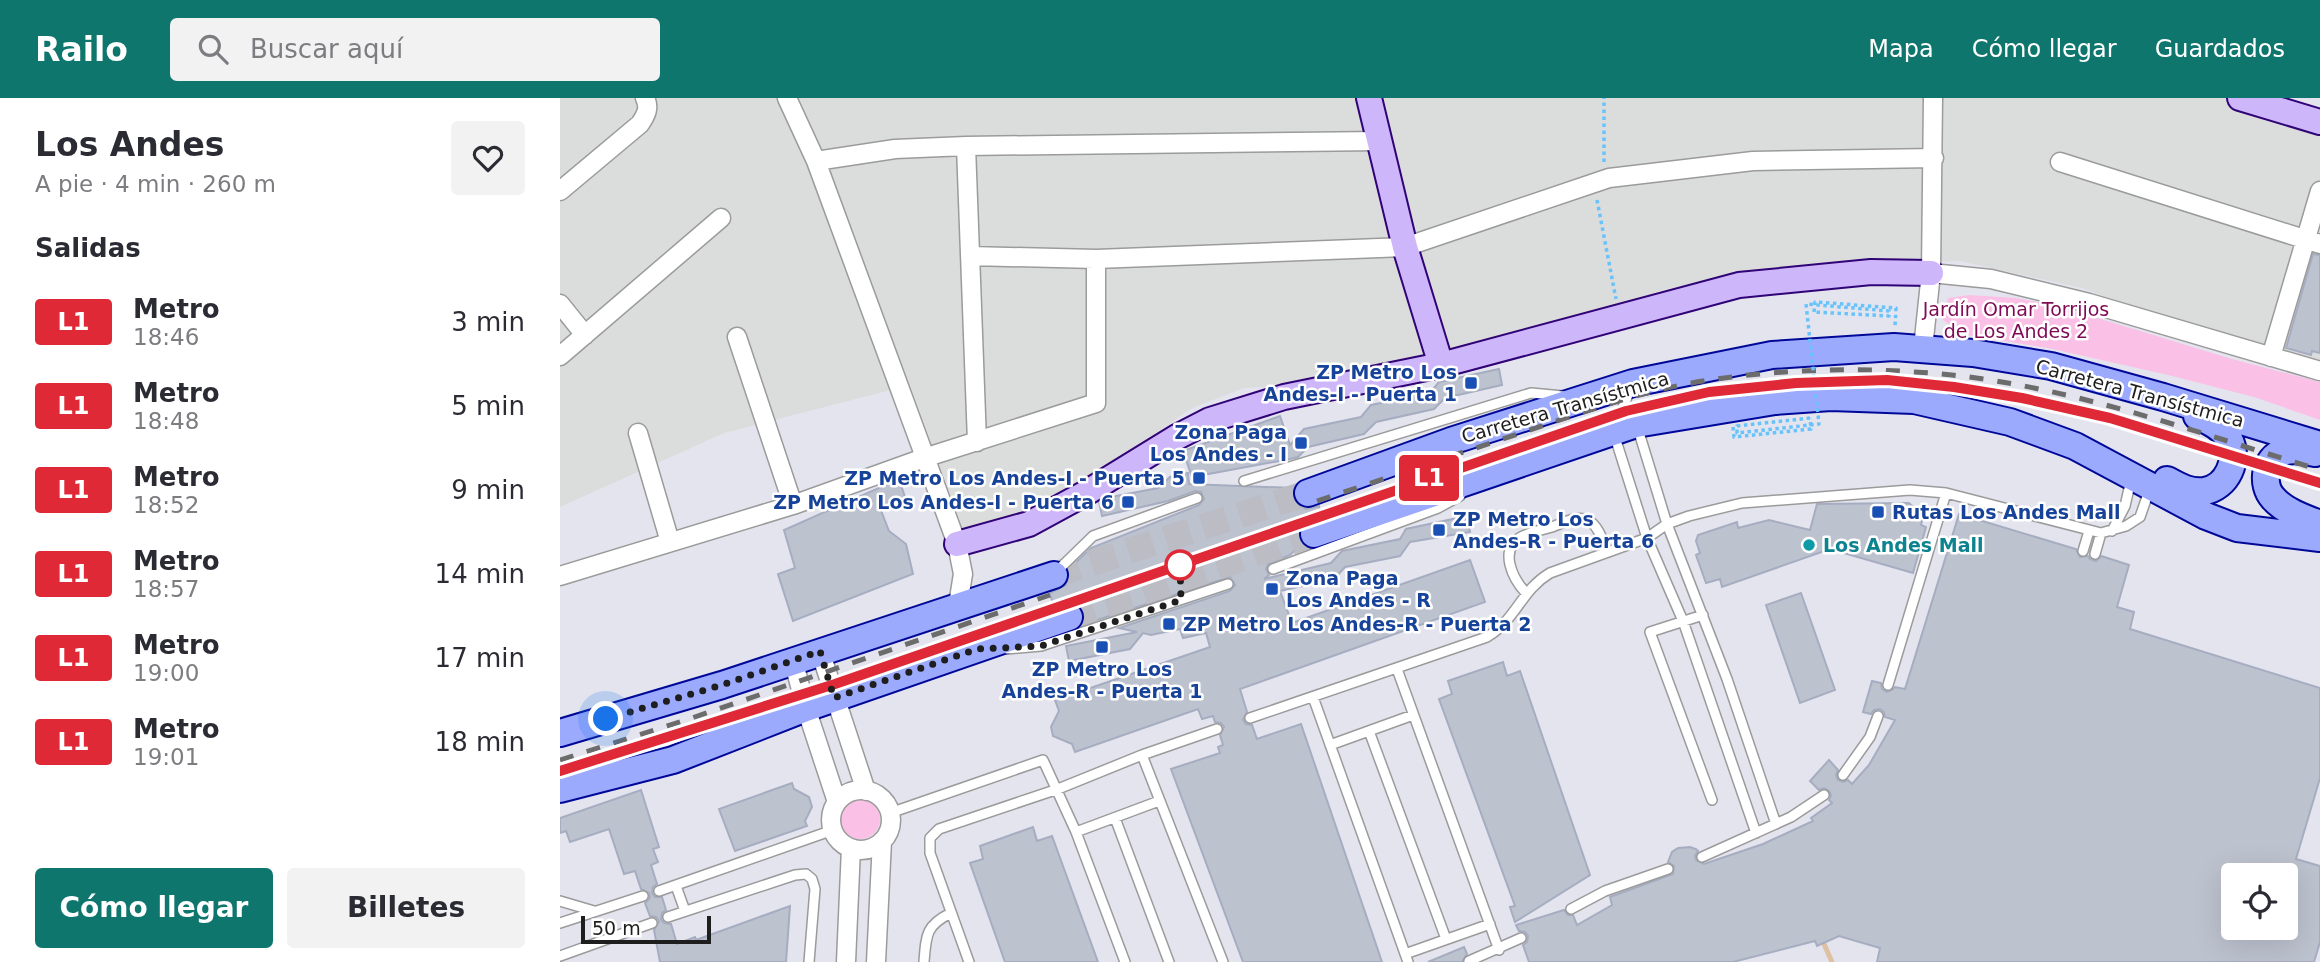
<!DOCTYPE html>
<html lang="es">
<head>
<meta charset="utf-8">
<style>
  :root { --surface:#fff; --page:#f2f2f3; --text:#2b2b33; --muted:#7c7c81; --accent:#0f766e }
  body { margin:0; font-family:"DejaVu Sans",sans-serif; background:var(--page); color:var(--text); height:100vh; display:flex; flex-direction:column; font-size:26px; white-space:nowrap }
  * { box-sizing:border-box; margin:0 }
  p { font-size:23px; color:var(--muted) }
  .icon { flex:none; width:38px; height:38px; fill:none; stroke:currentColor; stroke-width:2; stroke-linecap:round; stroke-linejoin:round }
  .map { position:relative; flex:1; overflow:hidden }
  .sheet { display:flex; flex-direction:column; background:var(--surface); width:560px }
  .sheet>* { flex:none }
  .badge { padding:0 14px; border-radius:5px; font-size:24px; line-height:46px }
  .controls { position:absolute; left:1661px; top:765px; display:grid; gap:14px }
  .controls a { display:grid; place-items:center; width:77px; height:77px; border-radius:7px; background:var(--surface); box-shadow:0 7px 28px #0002; font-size:35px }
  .scale { position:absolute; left:21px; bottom:18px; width:130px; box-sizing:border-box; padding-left:7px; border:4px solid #1e1e1e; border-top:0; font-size:19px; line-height:24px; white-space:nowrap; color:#1e1e1e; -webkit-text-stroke:5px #fff; paint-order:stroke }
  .you { position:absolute; width:35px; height:35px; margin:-18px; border:5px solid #fff; border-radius:50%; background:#1a73e8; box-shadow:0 0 0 10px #1a73e833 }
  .map>.badge { position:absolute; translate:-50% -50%; box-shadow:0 0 0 4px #fff }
  h2 { padding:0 35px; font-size:26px; line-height:63px }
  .round { display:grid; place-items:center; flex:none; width:74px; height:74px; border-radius:7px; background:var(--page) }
  .head { display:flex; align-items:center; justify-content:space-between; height:119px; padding:0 35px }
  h1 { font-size:33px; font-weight:700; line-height:52px }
  .cta { display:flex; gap:14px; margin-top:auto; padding:14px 35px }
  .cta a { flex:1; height:80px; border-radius:7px; background:var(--accent); color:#fff; font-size:28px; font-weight:700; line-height:80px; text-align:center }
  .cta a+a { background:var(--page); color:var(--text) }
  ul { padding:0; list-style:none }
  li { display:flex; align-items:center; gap:21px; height:84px; padding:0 35px }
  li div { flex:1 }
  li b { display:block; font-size:26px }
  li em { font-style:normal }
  li .badge { min-width:77px; font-weight:700; text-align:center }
  header { display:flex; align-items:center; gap:42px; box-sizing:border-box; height:98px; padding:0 35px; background:var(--accent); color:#fff }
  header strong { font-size:33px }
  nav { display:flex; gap:38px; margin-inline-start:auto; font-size:24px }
  .search { width:490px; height:63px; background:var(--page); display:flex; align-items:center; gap:18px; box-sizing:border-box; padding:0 24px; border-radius:7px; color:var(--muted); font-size:26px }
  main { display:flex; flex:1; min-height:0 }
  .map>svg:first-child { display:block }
  .residential { fill:#dbdcdc }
  .park { fill:#fac0e5 }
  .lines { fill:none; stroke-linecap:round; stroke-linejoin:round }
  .stream { stroke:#ddc1a3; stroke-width:5 }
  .building { fill:#bdc2cf; stroke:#a6adc1; stroke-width:2; fill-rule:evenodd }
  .primary-tunnel { stroke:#bcbcc5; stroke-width:26; stroke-dasharray:26 13; stroke-linecap:butt }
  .lane-casing { stroke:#9b9b9b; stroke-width:12 }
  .street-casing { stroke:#9b9b9b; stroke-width:21 }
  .secondary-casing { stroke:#300376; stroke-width:28 }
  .primary-casing { stroke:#000898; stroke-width:30 }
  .path { stroke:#68c3fb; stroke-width:3.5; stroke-dasharray:3.5 3.5; stroke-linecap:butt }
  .lane { stroke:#fff; stroke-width:9 }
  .street { stroke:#fff; stroke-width:18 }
  .secondary { stroke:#cdb6fa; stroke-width:24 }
  .primary { stroke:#9baafd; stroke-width:26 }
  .rail { stroke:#6c6c6c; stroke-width:5; stroke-dasharray:14 14; stroke-linecap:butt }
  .path-bridge { stroke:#68c3fb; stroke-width:3.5; stroke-dasharray:3.5 3.5; stroke-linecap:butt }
  .line-casing { stroke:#fff; stroke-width:16 }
  .line { stroke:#df2937; stroke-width:10 }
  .walk { stroke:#1e1e1e; stroke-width:7; stroke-dasharray:0 12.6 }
  .transit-dot { fill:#1a4fb4; stroke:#fff; stroke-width:2.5 }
  .culture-dot { fill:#0f9aa8; stroke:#fff; stroke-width:2.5 }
  .stop-dot { fill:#fff; stroke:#df2937; stroke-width:3.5 }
  .labels { text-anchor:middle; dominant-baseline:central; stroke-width:5; stroke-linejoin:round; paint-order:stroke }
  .park-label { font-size:19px; fill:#7e0a54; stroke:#fff }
  .transit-label { font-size:19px; font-weight:bold; fill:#164399; stroke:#fff; text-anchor:end }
  .street-label { font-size:19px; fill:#1e1e1e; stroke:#fff }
  .culture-label { font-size:19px; font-weight:bold; fill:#0d838f; stroke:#fff; text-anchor:start }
</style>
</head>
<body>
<header>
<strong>Railo</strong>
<div class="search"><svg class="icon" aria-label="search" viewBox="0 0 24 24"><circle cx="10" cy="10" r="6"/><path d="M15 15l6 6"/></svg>Buscar aquí</div>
<nav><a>Mapa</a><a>Cómo llegar</a><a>Guardados</a></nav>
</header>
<main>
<section class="sheet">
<div class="head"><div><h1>Los Andes</h1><p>A pie · 4 min · 260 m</p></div><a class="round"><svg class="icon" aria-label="heart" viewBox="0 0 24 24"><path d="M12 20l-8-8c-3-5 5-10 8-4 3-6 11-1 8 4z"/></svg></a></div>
<h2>Salidas</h2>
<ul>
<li><span class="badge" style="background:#df2937;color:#fff">L1</span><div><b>Metro</b><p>18:46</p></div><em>3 min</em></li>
<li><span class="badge" style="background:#df2937;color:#fff">L1</span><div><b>Metro</b><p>18:48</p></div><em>5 min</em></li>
<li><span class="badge" style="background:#df2937;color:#fff">L1</span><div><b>Metro</b><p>18:52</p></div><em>9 min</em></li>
<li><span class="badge" style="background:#df2937;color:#fff">L1</span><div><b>Metro</b><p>18:57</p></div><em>14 min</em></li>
<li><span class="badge" style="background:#df2937;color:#fff">L1</span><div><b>Metro</b><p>19:00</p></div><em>17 min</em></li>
<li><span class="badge" style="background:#df2937;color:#fff">L1</span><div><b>Metro</b><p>19:01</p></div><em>18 min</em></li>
</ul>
<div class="cta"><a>Cómo llegar</a><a>Billetes</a></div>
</section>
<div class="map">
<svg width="1760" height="864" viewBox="0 0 1760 864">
  <rect width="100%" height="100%" fill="#e4e4ef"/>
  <path class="residential" d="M0,0H1720L1760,14V274L1711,259L1522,190L1400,163L1218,169L1099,193L988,232L741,287L684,290L630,311L539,376L475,416L404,433L350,287L164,335L0,409Z"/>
  <path class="park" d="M1409,197L1456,200L1498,208L1672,261L1760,284V322L1694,299L1608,277L1488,250L1400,236L1381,220L1388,200Z
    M280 721a20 20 0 1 1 40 0a20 20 0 1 1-40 0Z"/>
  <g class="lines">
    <path class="stream" d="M1264,846L1272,864"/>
  </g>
  <path class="building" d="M1753,156L1760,157V255L1752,253L1751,257L1726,250Z
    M939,271L942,287L885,300L874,311L816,324L804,336L748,349L738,359L730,361L632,379L623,353L720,318L730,347L744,331L801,319L811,307L870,295L879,284Z
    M628,375L629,386L733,390V400L738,407L746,411L759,408L760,417L743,425L739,432V440L742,446L730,457L708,466L706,471L709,477L704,481L771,465L782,453L840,441L846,431L907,418L910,434L850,444L840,458L785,469L774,481L720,493L732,525L910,462L925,504L680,591L687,614L683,622L686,626L692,627L697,641L741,626L822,864H683L611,671L660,655L658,649L663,647L660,637L664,629L661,625L655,624L653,618L642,621L638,611L515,654L512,646L493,638L491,629L499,613L495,602L650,549L646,535L623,540L620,531L591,537L583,535L570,551L509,563L506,548L577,534L559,530L670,493L675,487L670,479L531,524L524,522V513L519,507L511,503L494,507L490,497V495L506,487L509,480V471L531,450L639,407L644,401L641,394L635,393L608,403L542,418L539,404L546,400L598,390L610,379Z
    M339,381L346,402L320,410L329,433L346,446L353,476L233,523L218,476L235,470L224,432Z
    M1349,405L1363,418L1361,427L1366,429L1353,475L1270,451L1162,489L1160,481L1146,485L1136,457L1140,455L1136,443L1138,437L1177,424L1178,430L1209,422L1250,432L1257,406Z
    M1399,416L1516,451L1520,459L1528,458L1530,461L1536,463L1541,458L1569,467L1557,509L1574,514L1570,531L1760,590V680L1736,761L1760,768V844L1754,864H1317L1320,850L1279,838L1257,848L1255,843L1173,864H969L963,847L967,844L968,838L965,834L959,833L956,827L1004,812L1008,817H1013L1017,827L1052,807L1050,799L1113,776L1114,768L1108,764L1112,754L1118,750L1130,749L1136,751L1138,753L1135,758L1136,762L1144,766L1203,746L1253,723L1251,720L1272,705L1269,702L1271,697L1269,693L1264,690L1259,692L1250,683L1269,662L1278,672L1276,677L1278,682L1283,684L1288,682L1292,686L1309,667L1335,622L1325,619L1324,614L1320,611L1314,612L1311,616L1303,614L1312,583L1321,585L1322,591L1327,594L1332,592L1335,589L1345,591ZM1673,777H1726V830H1673Z
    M1241,495L1275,592L1240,605L1206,507Z
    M943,564L947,578L960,573L1030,777L955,824L950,809L955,808L879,601L892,596L888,583Z
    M232,685L234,691L249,699L252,709L245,723L247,728L175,753L159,711Z
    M81,692L99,749L93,751L98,764L91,767L97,786L93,789L92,795L95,799H102L106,812L102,815L101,821L104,825L111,826L117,846L135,839L136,842L230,808L226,864H100L94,832L99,823L96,819L90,818L85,805L90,800L89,795L81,791L75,773L64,776L49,731L10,744L6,733L0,735V720Z
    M473,729L477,743L492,738L538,864H445L410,765L423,761L420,748Z
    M904,849L907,856L902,864H868Z"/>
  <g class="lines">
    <path class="primary-tunnel" d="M494,477L748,395
      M509,519L754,436"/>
    <g class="lane-casing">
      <path id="lane" d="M1070,292L1053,333L1087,440L1123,523L1196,735
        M1077,328L1107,426L1167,581L1216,726
        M684,383L971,295L1003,298
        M1552,433L1565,408L1571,382
        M1523,453L1529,433
        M1535,456L1541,435
        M713,471L878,410L900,398
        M496,474L533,438L637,400
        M966,495C953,481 938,452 961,439C970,434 982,432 992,429C1003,425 1017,417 1028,422C1039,428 1043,444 1047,454
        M1143,517L1090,534L1152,702
        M447,551L481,548L668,486
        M837,571L939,852
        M1328,587L1386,395
        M753,599L848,864
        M690,620L927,539C958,520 960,493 990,475L1087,440L1107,426L1129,418L1182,405L1350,392L1386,395L1541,435L1566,428L1580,419L1590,390
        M809,633L886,841
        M770,647L853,617
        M582,657L663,864
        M1283,677L1310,639L1318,618
        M330,715L483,662L516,734L565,864
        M555,720L609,864
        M516,734L599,703
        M1142,759L1231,719L1264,697
        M116,788L125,813
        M99,793L273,732
        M0,803L34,813
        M1011,811L1045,793L1108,771
        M108,819L235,777L246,776L252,781L255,791L249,864
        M0,825L83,798
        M845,856L930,826
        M0,858L92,825
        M909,863L961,840
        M364,864C366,837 366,827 391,815
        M409,864L370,755V740L379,731L498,691L582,657L657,631"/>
    </g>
    <g class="street-casing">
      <path id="street" d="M227,0L256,63L397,446L403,476L398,507
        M406,48L417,344
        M256,63L335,51L406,48L820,43
        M1500,64L1760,146
        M0,93L80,26C86,17 90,10 85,0
        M410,158L536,161L845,149L1049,80L1193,63L1374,60
        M1371,175L1431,181L1529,205L1760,273
        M0,206L25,237
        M177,239L233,407
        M1363,250L1371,175L1373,0
        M0,258L161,120
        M1711,259L1760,93
        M78,335L110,444
        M0,478L233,407L364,360L536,305V161
        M260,553L306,693
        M233,562L246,610L277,704
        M271 722a30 30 0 1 1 60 0a30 30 0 1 1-60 0Z
        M286,864L291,750
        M316,864L322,743"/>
    </g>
    <g class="secondary-casing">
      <path id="secondary" d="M809,0L845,149L881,267
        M1680,0L1760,24
        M397,446L469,426L526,395L617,339L650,322L724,299L881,267L1179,187L1311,174L1371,175"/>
    </g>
    <g class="primary-casing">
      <path id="primary" d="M1755,355C1745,353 1733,350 1723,354C1704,360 1701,387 1713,400C1724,413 1744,420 1760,426
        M1607,382C1618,388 1630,395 1644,393C1667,390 1680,361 1669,341C1662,329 1649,323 1637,318
        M748,395L891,343L1073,285L1212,257L1334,249L1413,255L1491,268L1603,299L1760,347
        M754,436L1076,326L1215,303L1271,299L1354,302L1450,324L1515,348L1646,418L1677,430L1760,440
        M0,635L162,587L494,477
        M0,691L113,662L246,610L509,519"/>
    </g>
    <path class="path" d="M1044,64V0
      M1037,102L1056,201
      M1254,214L1255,204L1336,210L1335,229
      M1173,329L1174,339L1251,331L1250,320"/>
    <use href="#lane" class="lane"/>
    <use href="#street" class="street"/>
    <use href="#secondary" class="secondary"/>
    <use href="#primary" class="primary"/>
    <path class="rail" d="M757,403C827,380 897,356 967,333C1027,313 1087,291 1150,282C1230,270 1312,269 1392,277C1515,290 1642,336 1760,372
      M760,419L1066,313L1149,294L1236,285L1327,282L1394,289L1462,300L1550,321L1760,385
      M0,662L129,621L490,497
      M0,673L127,634L496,510"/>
    <path class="path-bridge" d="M1250,320L1177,328V335L1259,326L1246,206L1329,213V218L1254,214"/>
  </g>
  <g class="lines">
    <g class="line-casing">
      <path id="line" d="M0,673L275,586L1066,313L1149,294L1236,285L1327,282L1394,289L1462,300L1550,320L1760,385"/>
    </g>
    <use href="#line" class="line"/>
    <path class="walk" d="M46,621L162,587L260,553L274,600L417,551L481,548L621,502L620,467"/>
  </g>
  <g class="transit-dot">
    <rect x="904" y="278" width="14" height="14" rx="3.5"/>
    <rect x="734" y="338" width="14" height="14" rx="3.5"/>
    <rect x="632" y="373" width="14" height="14" rx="3.5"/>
    <rect x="561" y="397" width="14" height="14" rx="3.5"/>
    <rect x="1311" y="407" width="14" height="14" rx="3.5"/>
    <rect x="872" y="425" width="14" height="14" rx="3.5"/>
    <rect x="705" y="484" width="14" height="14" rx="3.5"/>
    <rect x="602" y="519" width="14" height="14" rx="3.5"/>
    <rect x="535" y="542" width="14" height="14" rx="3.5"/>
  </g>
  <circle class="culture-dot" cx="1249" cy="447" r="7"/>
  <circle class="stop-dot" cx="620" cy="467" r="14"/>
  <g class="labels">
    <g class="park-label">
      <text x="1456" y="211">Jardín Omar Torrijos<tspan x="1456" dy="22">de Los Andes 2</tspan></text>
    </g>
    <g class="transit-label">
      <text x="897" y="274">ZP Metro Los<tspan x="897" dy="22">Andes-I - Puerta 1</tspan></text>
      <text x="727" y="334">Zona Paga<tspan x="727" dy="22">Los Andes - I</tspan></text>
      <text x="625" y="380">ZP Metro Los Andes-I - Puerta 5</text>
      <text x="554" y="404">ZP Metro Los Andes-I - Puerta 6</text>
      <text x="1332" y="414" text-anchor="start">Rutas Los Andes Mall</text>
      <text x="893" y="421" text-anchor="start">ZP Metro Los<tspan x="893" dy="22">Andes-R - Puerta 6</tspan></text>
      <text x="726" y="480" text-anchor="start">Zona Paga<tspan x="726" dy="22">Los Andes - R</tspan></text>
      <text x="623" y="526" text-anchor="start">ZP Metro Los Andes-R - Puerta 2</text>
      <text x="542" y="571" text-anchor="middle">ZP Metro Los<tspan x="542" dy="22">Andes-R - Puerta 1</tspan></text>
    </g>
    <g class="street-label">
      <text transform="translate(1580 295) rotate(15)">Carretera Transístmica</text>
      <text transform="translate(1005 309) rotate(-16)">Carretera Transístmica</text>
    </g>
    <g class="culture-label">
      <text x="1263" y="447">Los Andes Mall</text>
    </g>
  </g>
</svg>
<div class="controls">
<a><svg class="icon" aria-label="locate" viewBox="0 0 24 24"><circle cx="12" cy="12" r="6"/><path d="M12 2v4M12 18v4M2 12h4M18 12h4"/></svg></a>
</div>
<div class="scale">50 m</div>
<div class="you" style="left:46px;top:621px"></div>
<b class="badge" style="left:869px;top:380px;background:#df2937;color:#fff">L1</b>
</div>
</main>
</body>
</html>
